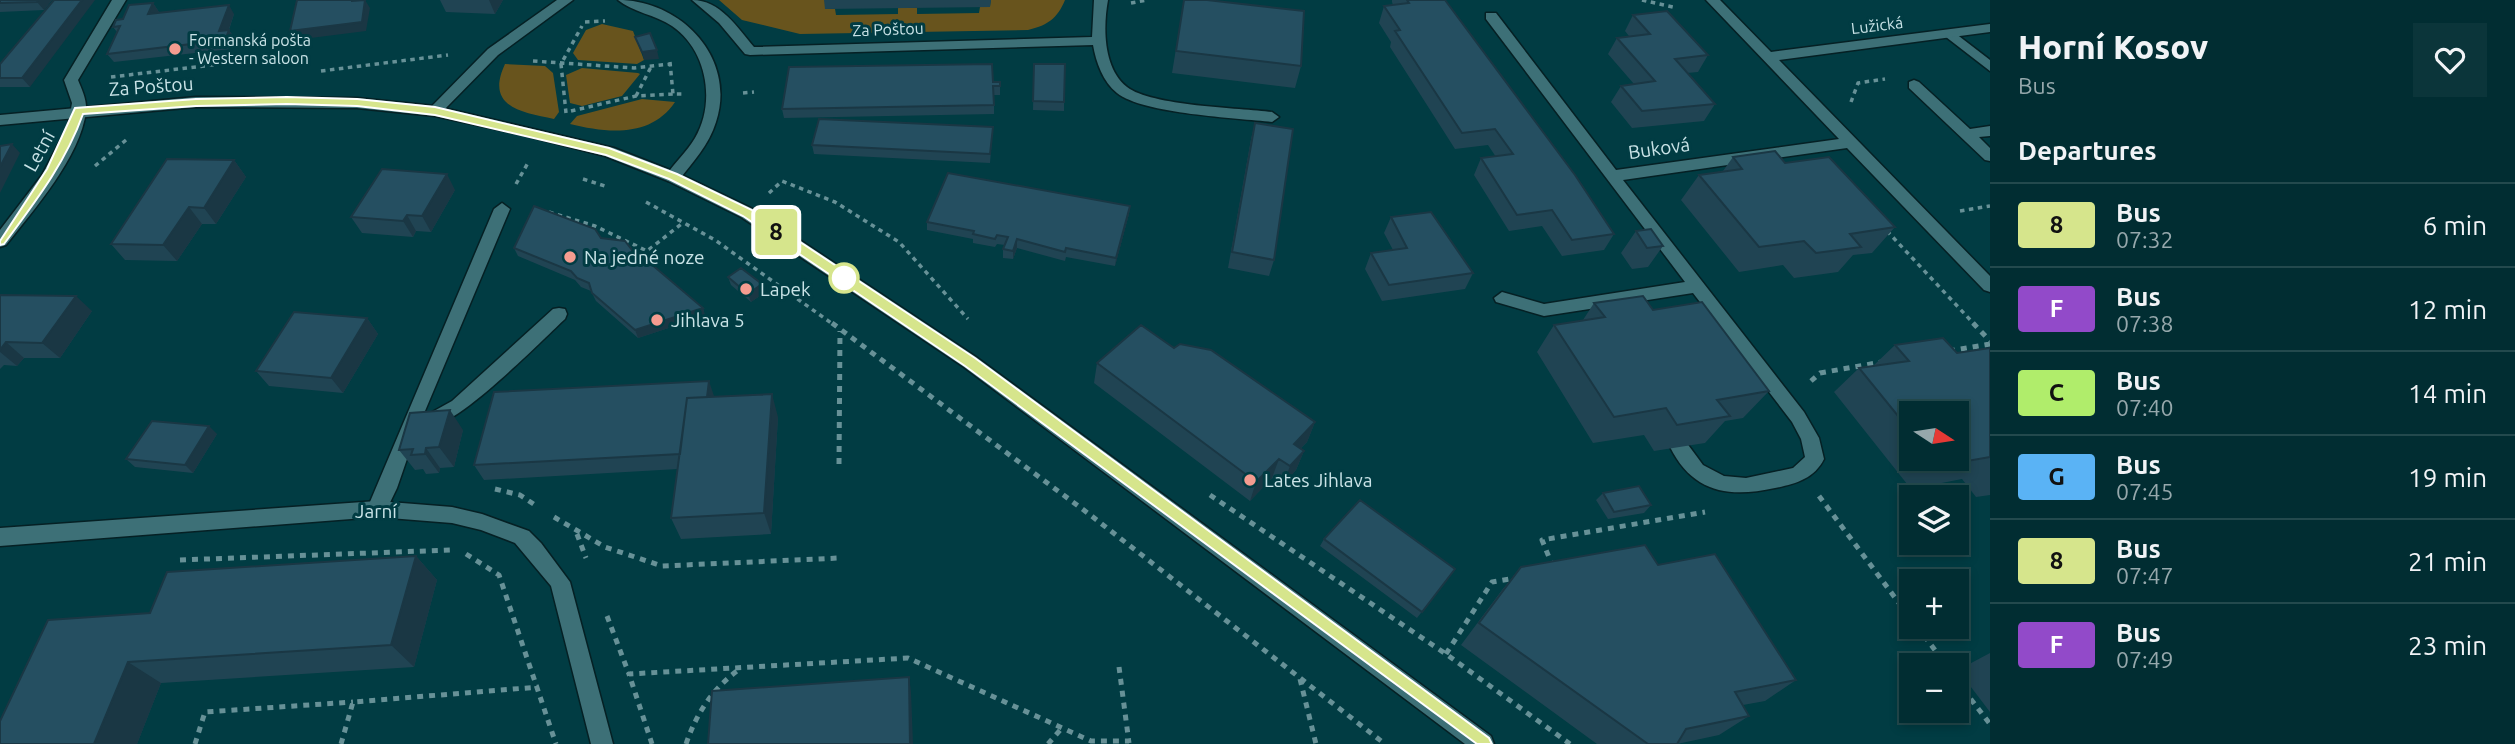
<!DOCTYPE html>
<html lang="en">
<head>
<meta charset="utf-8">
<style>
  :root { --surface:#012d32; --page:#0b353a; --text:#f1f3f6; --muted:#96a8ac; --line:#23494d }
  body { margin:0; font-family:Ubuntu,sans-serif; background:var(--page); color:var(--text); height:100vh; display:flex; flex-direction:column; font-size:26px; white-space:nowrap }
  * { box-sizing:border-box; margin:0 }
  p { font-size:23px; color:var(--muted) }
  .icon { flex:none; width:38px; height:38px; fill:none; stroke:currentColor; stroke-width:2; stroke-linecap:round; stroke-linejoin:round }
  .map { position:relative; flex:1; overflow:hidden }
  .panel { display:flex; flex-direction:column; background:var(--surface); width:525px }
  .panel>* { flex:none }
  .badge { padding:0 14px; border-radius:5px; font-size:24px; line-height:46px }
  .needle { width:46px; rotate:102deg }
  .tools { position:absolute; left:1899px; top:401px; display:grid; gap:14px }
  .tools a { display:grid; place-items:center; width:70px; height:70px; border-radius:0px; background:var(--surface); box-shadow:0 4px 10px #0003,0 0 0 2px var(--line); font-size:35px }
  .map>.badge { position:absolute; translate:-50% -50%; box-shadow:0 0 0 4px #fff }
  h2 { padding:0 28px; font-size:26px; line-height:63px }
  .round { display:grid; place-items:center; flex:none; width:74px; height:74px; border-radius:0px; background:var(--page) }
  .overview { display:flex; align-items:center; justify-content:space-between; height:119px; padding:0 28px }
  h1 { font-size:33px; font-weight:800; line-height:52px }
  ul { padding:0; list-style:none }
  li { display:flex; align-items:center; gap:21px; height:84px; padding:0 28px; border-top:2px solid var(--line) }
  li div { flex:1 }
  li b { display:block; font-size:26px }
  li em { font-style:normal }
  li .badge { min-width:77px; font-weight:700; text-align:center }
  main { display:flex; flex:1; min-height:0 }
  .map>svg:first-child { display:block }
  .green { fill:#68541d }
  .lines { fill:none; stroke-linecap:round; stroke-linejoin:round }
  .lane-casing { stroke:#052024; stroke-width:3 }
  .street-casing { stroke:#052024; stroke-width:3 }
  .secondary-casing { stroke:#052024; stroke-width:3 }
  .path-far1 { stroke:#679197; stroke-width:3.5; stroke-dasharray:4.5 4.5; stroke-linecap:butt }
  .path { stroke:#679197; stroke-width:5; stroke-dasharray:6 6; stroke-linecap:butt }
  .lane { fill:#3d7077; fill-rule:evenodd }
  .street { fill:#3d7077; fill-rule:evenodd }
  .secondary { fill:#3d7077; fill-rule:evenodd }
  .wall { fill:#204453; fill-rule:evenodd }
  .shaded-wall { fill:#1a3744 }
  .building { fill:#254f61; stroke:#1a3744; stroke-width:2 }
  .line { fill:#d6e58c; stroke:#fff; stroke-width:2 }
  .poi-dot { fill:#f59c90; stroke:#013c43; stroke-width:2.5 }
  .stop-dot { fill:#fff; stroke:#d6e58c; stroke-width:3.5 }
  .labels { text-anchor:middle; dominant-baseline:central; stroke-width:6; stroke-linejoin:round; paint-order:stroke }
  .far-street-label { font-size:16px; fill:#c9e3e7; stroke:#013c43 }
  .far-poi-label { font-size:16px; fill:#c9e3e7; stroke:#013c43; text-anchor:start }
  .street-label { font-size:19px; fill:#c9e3e7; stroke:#013c43 }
  .poi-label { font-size:19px; fill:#c9e3e7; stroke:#013c43; text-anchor:start }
</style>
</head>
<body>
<main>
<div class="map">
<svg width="1990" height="744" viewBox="0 0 1990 744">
  <rect width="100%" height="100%" fill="#013c43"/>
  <path class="green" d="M719,0H826L825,9H835L836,15L898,14V8H917V14L979,13L980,7L990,6L991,0H1065C1057,19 1048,25 1028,30L800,34L742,20Z
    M602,24L633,31L644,60L637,64L578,60L573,53L586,30Z
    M505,64L545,66L553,73L559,112L554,119C521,112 485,107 505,64Z
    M582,68L638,73L640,74L622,96L582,106L570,103L566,75Z
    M642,99L675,102C651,138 607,133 570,124L577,116Z"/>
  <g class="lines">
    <g class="lane-casing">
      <path id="lane" d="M618,0C681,0 737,58 716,122C709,145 693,162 678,181H668L665,177C674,163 687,152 695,138C716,102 707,50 672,26C656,15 632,12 618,0Z
        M692,0C720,0 737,27 754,47L1092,37L1094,0H1108C1103,27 1103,68 1127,87C1151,106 1240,108 1272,112L1279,117L1272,122C1237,118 1143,114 1117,93C1103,82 1096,62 1093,45L750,55L745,54L719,23Z
        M1951,30L1990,60V71L1946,37V31Z
        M1914,80L1919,82L1970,129L1990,126V136L1979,137L1990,148V161L1985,160L1909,88V82Z
        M502,203L510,209L417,430L397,488L384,515L377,517L370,515L367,509L494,209Z
        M559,308L565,309L567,314L565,319C543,339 450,435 425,426L422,421L425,416L452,401L553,309Z"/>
    </g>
    <g class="street-casing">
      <path id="street" d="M112,0H126L78,80C82,90 87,100 86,111C81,156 33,211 6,245L0,247V230L42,175L68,126L72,103L64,80Z
        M557,0H573L498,55L440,114H430L428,111L430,108L488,49Z
        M1706,0H1720L1771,52L1990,24V32L1779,60L1990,276V292L1984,290L1847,148L1623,180L1804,412L1819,438L1824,459C1814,479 1795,484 1775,488C1729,498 1693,493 1670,447L1672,442L1679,439L1686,442L1703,465L1724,476L1746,478L1793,468L1805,457L1801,439L1792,422L1693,293L1544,316L1496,302L1494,298L1502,292L1544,304L1685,282L1486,19V13H1496L1616,170L1839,139Z
        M377,501L452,507L482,514L529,531L541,543L570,582L613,744H591L551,586L515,543L481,530L452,523L377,517L0,546V528Z"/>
    </g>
    <g class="secondary-casing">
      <path id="secondary" d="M196,97L357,98L435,106L614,148L678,173L753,209L976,357L1491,736L1494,744H1465L964,367L741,217L668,181L605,156L523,135L435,116L357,108L196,107L0,125V115Z"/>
    </g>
    <path class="path-far1" d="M1642,0L1677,8
      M1131,3L1147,0
      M585,22L605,21
      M533,61L634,68L671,64
      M670,62L673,94H682
      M321,71L448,55
      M111,77L221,64
      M743,93L754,92
      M636,96L651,67
      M1851,102L1858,83L1885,79
      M571,111L636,96L673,94
      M566,113L561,64L582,26
      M95,166L126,140
      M583,179L608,187
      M516,184L529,161
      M769,193L782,181L835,202L899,242L968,319
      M646,202L715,240L834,325
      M1960,211L1990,206
      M549,212L595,226L647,251L684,222
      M1887,231L1975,325"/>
    <path class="path" d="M832,323L1089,514L1385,744
      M1973,323L1990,341
      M1949,351L1990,344
      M1811,381L1820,373L1882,362
      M839,464L840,331
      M495,489L520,495L535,505
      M1210,495L1446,654L1570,744
      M1819,496L1911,619
      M554,517L605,547L662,566L839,558
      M577,534L586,558
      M466,554L499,575L556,744
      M180,560L451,550
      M1553,567L1542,540L1705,512
      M607,616L629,674
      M1917,626L1946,665
      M1446,654L1492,582L1515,578
      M1119,667L1129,743
      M1300,679L1316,744
      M1956,680L1990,724
      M195,744L205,712L353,702
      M341,744L353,702L539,687
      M652,744L629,674L908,658L1091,741H1129
      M686,744C697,712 713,688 741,668
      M1048,744L1062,728"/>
    <use href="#lane" class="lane"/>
    <use href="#street" class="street"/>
    <use href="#secondary" class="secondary"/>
  </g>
  <path class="wall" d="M0,0H52L44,10L0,12Z
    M54,0L30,87H0V64Z
    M440,0H503L495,14L446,12Z
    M824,0H991L990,7L825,9Z
    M1184,0L1301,66L1295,88L1172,73Z
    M1392,0H1445L1614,234L1604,250L1562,256L1542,226L1509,231L1474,175L1481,158L1496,157L1488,145L1455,149L1390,47L1391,42L1379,23L1384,6L1393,5L1392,2Z
    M153,3L159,12L158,13L234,14L229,30L235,39L231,49L114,62L107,54L117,32L113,27L123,19Z
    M1633,15L1708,55L1698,72L1687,73L1715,104L1704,121L1632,128L1611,102L1621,86L1634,84L1608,54L1617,38L1629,36L1625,31Z
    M1034,64L1064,102V111L1033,110Z
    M993,82L1000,86V95H994V114L784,118L782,109Z
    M1255,123L1274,260L1269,276L1228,268L1251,139Z
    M993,127L990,163L814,154L812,145Z
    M1733,157L1785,163L1895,227L1872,253L1853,255L1838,272L1794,278L1783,265L1739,272L1681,200L1699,175L1723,171Z
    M234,160L246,177L216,224H202L177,261L125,260L111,244Z
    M455,190L431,232L416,231L413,237L362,233L351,217Z
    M1130,206L1129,214L1115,266L1066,257L1065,261L1017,248L1013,259L1003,258V249L1005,245L997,244L995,247L973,243V239L927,230V222Z
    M1391,217L1473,273L1465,289L1382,301L1365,269L1371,253L1393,250L1384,233Z
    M1636,231L1663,246L1648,267L1632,269L1621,253Z
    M601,238L632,250L635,257L703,308L705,316L638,338L596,301L591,291L581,287L575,280L518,256L514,248Z
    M728,277L764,293L751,302L731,285Z
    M0,295L92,311L60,358H24L17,366L4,365L0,369Z
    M1594,303L1653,310L1769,391L1743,418L1725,421L1705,443L1654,451L1644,435L1593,443L1537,352L1554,325L1583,320Z
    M367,318L378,334L343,393L269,386L256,371Z
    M1895,345L1957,353L1990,348V495L1976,497L1962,479L1911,489L1834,392L1859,368L1873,366ZM1911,413L1956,458H1911Z
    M1174,348L1315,422L1307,442L1301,448L1304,451L1296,470L1283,485L1272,478L1250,501L1094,383L1097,363Z
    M714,396L778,417L771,534L681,539L671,518L678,469L484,480L474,465Z
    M463,430L454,467L440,468L439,473L426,474L423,469L415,470L399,450Z
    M217,434L193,473L135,467L126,459Z
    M1603,493L1651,505L1644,513L1608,519L1596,500Z
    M1324,539L1455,569L1417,618L1320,546Z
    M416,556L437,580L414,667L161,683L137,744H0L150,613Z
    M1658,565L1796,680L1765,701L1743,705L1749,716L1719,735L1677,744H1597L1461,645L1502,590L1521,567Z
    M1990,653V712L1958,670Z"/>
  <path class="shaded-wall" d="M38,0H52L44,10L37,2Z
    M82,0H95L30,87L22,78Z
    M365,0L370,8L366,31L295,40L290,31Z
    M489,0H503L495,14Z
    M153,3L159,12L154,23L148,14Z
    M229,5L234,14L225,40L219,31Z
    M229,30L235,39L231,49L225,40Z
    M657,50L659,59L644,60L642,52Z
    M12,144L20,153L0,193V167Z
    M234,160L246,177L216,224L204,208Z
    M447,174L455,190L431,232L422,216Z
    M1130,206L1129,214L1115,266L1116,258Z
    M189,207L202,224L177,261L163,245Z
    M407,215L416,231L413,237L403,221Z
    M1017,239V248L1013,259V251Z
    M762,284L764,293L751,302L748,294Z
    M76,296L92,311L60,358L42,343Z
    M703,308L705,316L638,338L635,330Z
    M367,318L378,334L343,393L331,378Z
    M6,342L24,358L17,366L0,352V350Z
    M709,381L714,396L706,405Z
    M772,394L778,417L771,534L764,513Z
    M450,410L463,430L454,467L439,447Z
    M1315,422L1307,442L1286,463L1294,444Z
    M209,426L217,434L193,473L185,465Z
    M426,448L440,468L439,473L425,454Z
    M1304,451L1296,470L1283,485L1290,466Z
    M1279,459L1272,478L1250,501L1256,482Z
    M416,556L437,580L414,667L391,645Z
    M128,662L161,683L137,744H94Z
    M909,677L911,692L913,744H910Z"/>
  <path class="building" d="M0,0H38L37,2L0,3Z
    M54,0H82L22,78H0V64Z
    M297,0H352V1L365,0L362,22L290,31Z
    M1184,0H1207L1304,11L1301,66L1176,51Z
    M1407,0H1445L1575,175L1614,234L1572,240L1552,210L1517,215L1481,158L1513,154L1495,129L1462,133L1395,31L1400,30L1384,6L1409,3Z
    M153,3L148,14L229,5L219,31L229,30L225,40L107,54L120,26L113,27L116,20L123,19L129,5Z
    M1667,11L1708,55L1675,59L1715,104L1642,111L1621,86L1655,81L1617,38L1650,34L1633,15Z
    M650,33L657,50L642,52L635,37Z
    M992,64L993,82H1000V86H993L994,105L782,109L789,67Z
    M1034,64H1065L1064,102L1033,101Z
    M819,119L993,127L990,154L812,145Z
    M1255,123L1293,129L1274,260L1232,252Z
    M12,144L0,167V146Z
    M1775,151L1785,163L1829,157L1895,227L1850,234L1861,247L1839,250L1816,253L1804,241L1759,247L1699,175L1742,169L1733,157Z
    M167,159L234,160L204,208L189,207L163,245L111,244Z
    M382,169L447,174L422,216L407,215L403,221L351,217Z
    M948,173L1130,206L1116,258L1066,248L1065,252L1017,239L1013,251L1003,249L1008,237L997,235L995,239L973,234L974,231L927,222Z
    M534,206L595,229L601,238L625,241L632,250L633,257L644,258L703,308L635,330L592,293L589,283L577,278L571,271L514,248Z
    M1431,212L1473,273L1389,285L1371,253L1407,248L1391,217Z
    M1651,229L1663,246L1647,248L1636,231Z
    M741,268L762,284L748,294L728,277Z
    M0,295L76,296L42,343L6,342L0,350Z
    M1643,296L1653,310L1702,302L1769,391L1717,400L1730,416L1677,425L1666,408L1614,417L1554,325L1605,317L1594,303Z
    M294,312L367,318L331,378L256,371Z
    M1141,325L1174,348L1180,344L1211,350L1315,422L1294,444L1304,451L1290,466L1279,459L1256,482L1097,363Z
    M1943,338L1957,353L1990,348V457L1939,466L1933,458H1956V413H1911V432L1859,368L1909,361L1895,345Z
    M709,381L707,397L687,398L680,454L474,465L494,392Z
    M772,394L764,513L671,518L687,398Z
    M450,410L439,447L426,448L425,454L411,455L413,449L399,450L410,413Z
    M152,421L209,426L185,465L126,459Z
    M1639,486L1651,505L1614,512L1603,493Z
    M1360,500L1455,569L1422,612L1324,539Z
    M1645,545L1658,565L1715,554L1796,680L1735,692L1749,716L1686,729L1677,744H1648L1479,623L1521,567Z
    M416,556L391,645L128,662L94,744H0V721L48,620L150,613L167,572Z
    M909,677L910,744H708L712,691Z"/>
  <path class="line" d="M287,97L357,99L435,107L609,148L677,174L752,210L975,358L1489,738L1492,744H1477L965,366L743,216L669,179L606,155L435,115L357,106L287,104L196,106L83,114C65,164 35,202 4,244L0,245V241L47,169L75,108L196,99Z"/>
  <g class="poi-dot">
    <circle cx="175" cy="49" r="7"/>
    <circle cx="570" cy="257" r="7"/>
    <circle cx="746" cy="289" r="7"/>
    <circle cx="657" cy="320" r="7"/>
    <circle cx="1250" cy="480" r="7"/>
  </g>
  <circle class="stop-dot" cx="844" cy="278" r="14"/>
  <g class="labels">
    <g class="far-street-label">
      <text transform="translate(1877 25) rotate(-7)">Lužická</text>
      <text transform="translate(888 29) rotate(-2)">Za Poštou</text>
    </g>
    <g class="far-poi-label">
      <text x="189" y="40">Formanská pošta<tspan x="189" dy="18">- Western saloon</tspan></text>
    </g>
    <g class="street-label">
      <text transform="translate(151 86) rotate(-4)">Za Poštou</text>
      <text transform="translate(1659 148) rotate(-8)">Buková</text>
      <text transform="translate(39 151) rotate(-61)">Letní</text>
      <text x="376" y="511">Jarní</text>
    </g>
    <g class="poi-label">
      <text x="584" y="257">Na jedné noze</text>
      <text x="760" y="289">Lapek</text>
      <text x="671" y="320">Jihlava 5</text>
      <text x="1264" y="480">Lates Jihlava</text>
    </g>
  </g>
</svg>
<div class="tools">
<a><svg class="needle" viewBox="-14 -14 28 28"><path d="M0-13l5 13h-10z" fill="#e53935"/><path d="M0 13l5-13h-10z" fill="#96a8ac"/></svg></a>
<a><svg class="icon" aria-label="layers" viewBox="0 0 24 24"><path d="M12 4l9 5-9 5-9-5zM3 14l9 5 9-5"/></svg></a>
<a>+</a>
<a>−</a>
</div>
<b class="badge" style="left:776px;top:232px;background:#d6e58c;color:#111">8</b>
</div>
<section class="panel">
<div class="overview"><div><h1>Horní Kosov</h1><p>Bus</p></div><a class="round"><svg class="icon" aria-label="heart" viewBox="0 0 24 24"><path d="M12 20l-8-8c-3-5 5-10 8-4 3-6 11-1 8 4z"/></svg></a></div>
<h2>Departures</h2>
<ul>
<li><span class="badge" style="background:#d6e58c;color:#111">8</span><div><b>Bus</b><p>07:32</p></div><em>6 min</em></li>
<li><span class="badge" style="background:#924ac9;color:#fff">F</span><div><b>Bus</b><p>07:38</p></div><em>12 min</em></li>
<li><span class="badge" style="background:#b0ed6b;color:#111">C</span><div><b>Bus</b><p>07:40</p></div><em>14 min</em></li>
<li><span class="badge" style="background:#5ab3f5;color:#111">G</span><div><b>Bus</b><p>07:45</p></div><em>19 min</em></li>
<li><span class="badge" style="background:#d6e58c;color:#111">8</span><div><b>Bus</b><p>07:47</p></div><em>21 min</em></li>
<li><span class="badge" style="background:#924ac9;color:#fff">F</span><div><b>Bus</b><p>07:49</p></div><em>23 min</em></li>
</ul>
</section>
</main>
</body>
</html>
